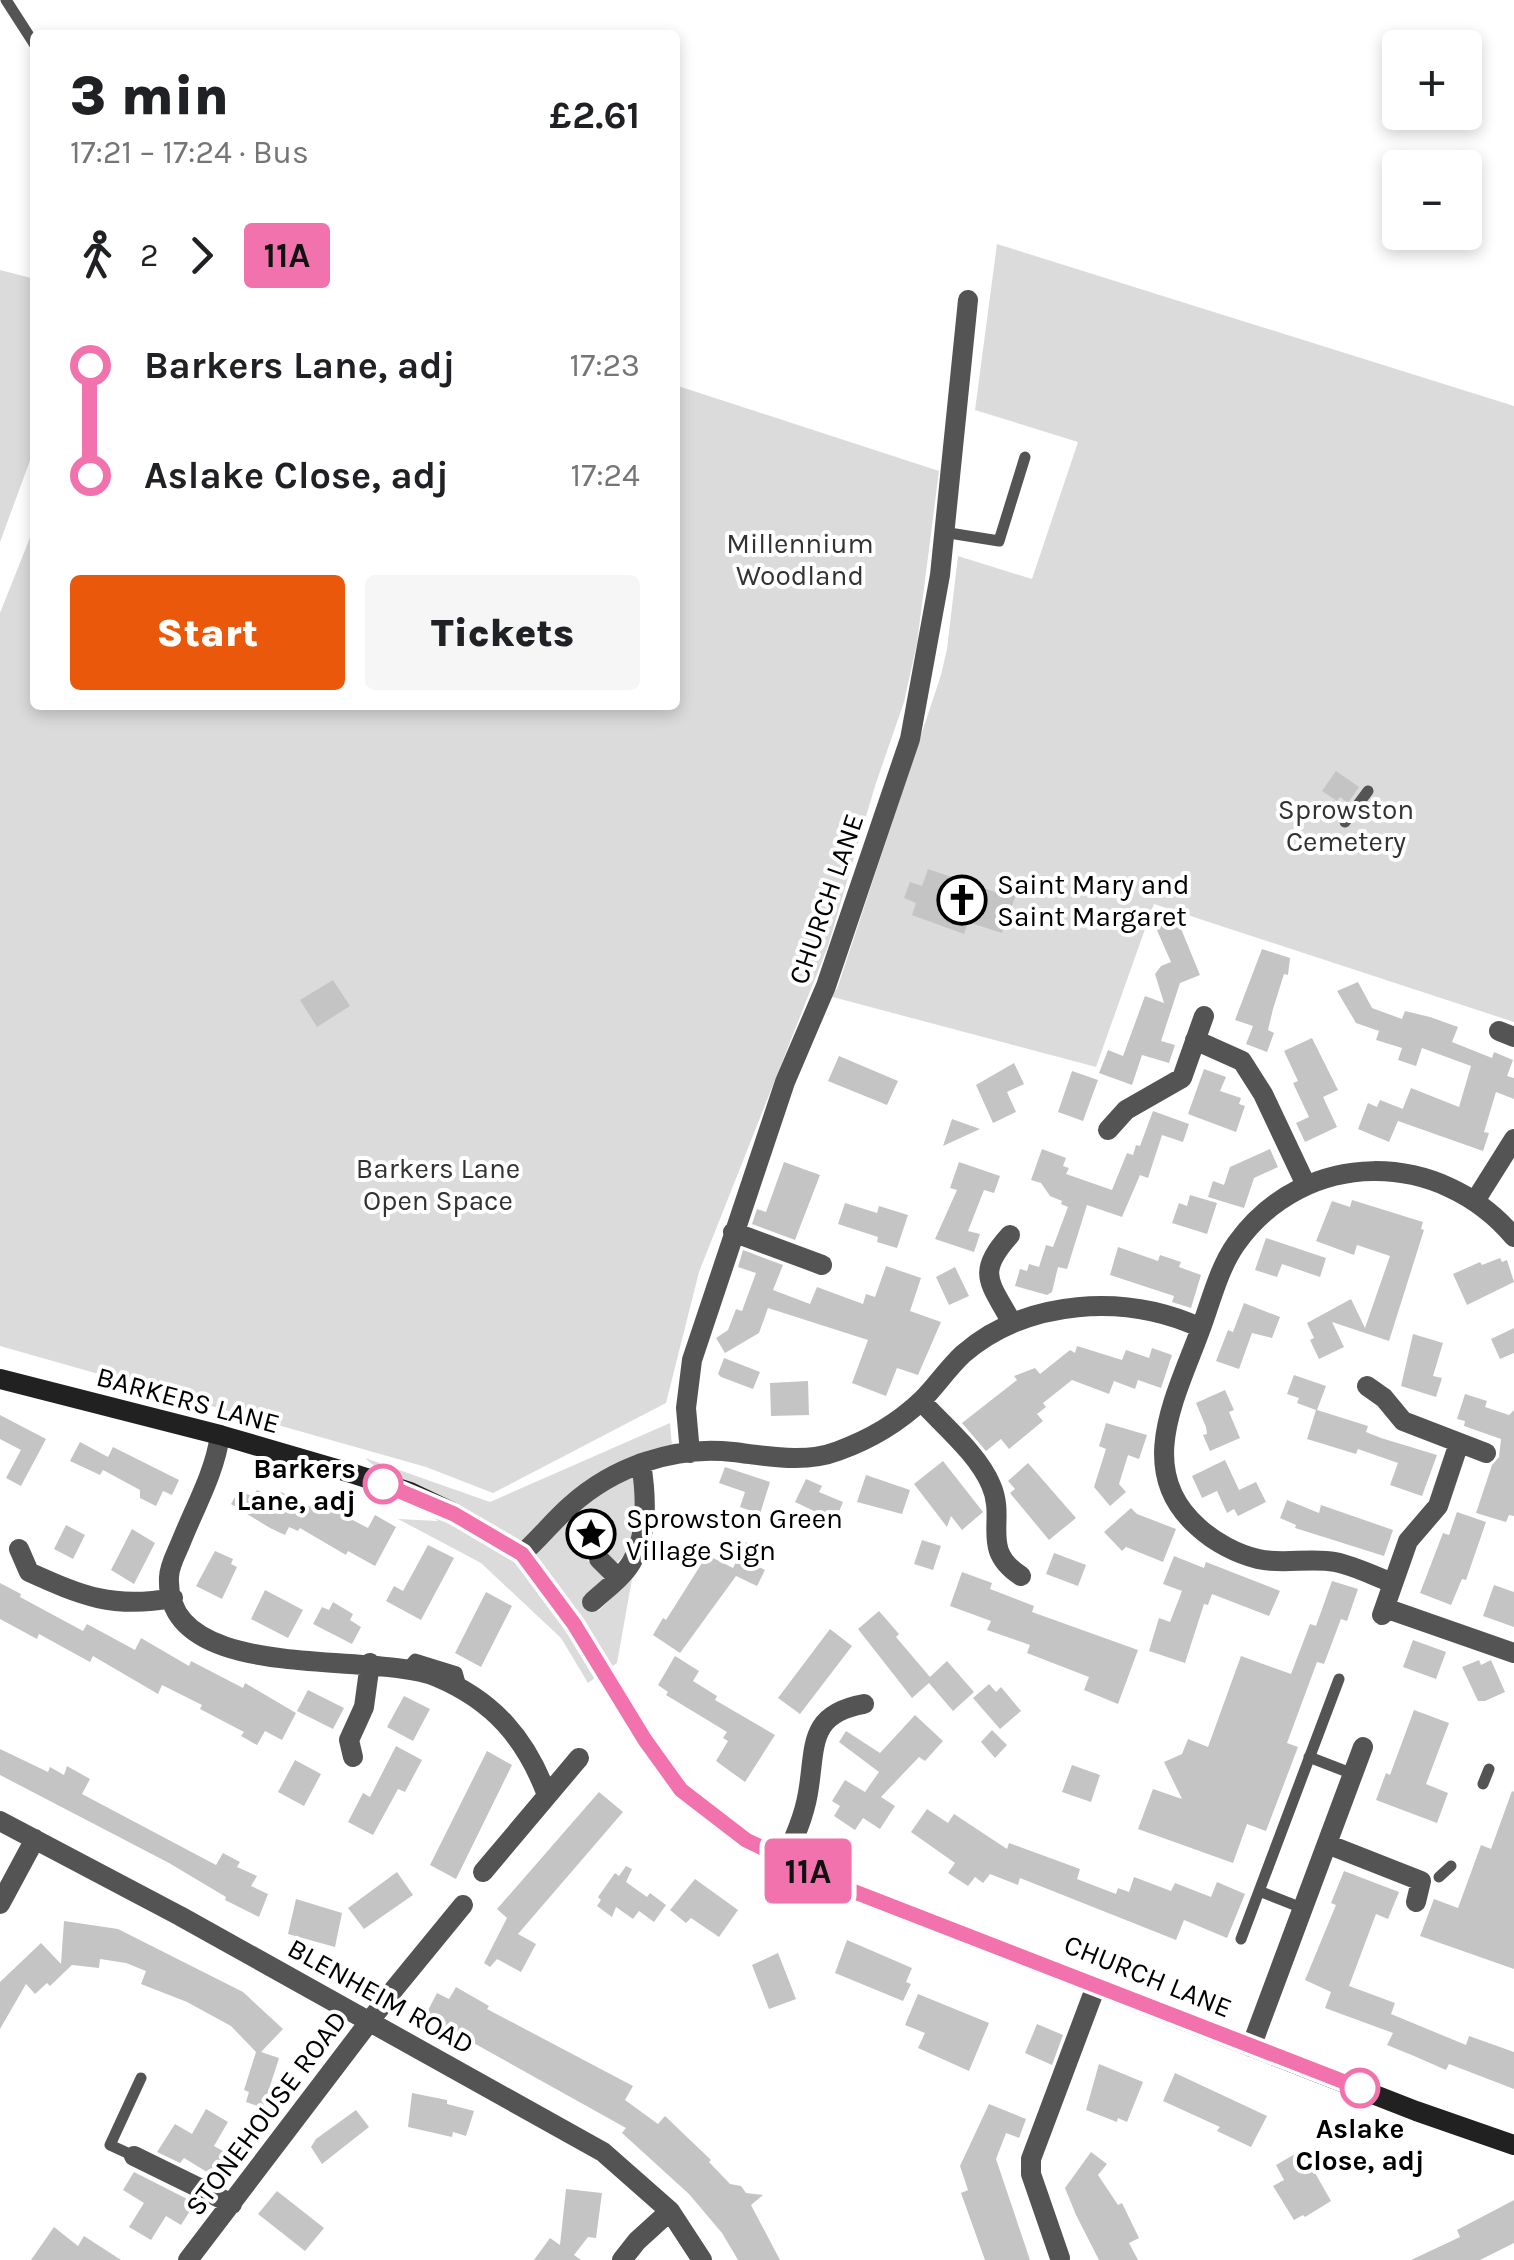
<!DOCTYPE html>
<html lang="en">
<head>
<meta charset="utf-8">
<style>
  :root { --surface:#fff; --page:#f6f6f6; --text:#202124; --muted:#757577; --accent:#ea580c }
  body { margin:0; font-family:Karla,sans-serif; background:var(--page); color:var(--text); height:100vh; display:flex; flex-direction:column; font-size:38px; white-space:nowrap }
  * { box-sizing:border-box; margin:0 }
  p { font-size:32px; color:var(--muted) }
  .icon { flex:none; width:55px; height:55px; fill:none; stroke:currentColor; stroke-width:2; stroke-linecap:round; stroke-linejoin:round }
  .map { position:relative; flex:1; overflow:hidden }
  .details { position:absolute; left:30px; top:30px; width:650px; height:680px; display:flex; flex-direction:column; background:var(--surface); border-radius:10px; box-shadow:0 5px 15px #0003 }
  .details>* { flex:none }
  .badge { padding:0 20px; border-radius:8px; font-size:35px; line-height:65px }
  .buttons { position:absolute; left:1382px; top:30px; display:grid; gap:20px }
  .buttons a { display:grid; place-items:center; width:100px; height:100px; border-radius:10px; background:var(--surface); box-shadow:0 5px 15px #0003; font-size:50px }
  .map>.badge { position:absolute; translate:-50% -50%; box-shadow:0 0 0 5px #fff }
  .legs { display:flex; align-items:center; gap:15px; height:110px; padding:0 40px; font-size:32px }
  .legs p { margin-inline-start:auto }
  .summary { display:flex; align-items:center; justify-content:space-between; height:170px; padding:0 40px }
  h1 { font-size:55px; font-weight:800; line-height:75px }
  .button { display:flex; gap:20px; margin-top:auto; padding:20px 40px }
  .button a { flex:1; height:115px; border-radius:10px; background:var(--accent); color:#fff; font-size:40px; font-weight:800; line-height:115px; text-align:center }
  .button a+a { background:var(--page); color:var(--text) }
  ul { padding:0 40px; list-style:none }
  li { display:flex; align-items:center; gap:35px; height:110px; font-size:38px }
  li i { display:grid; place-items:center; width:15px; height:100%; margin:0 12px; background:currentColor }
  li i::after { content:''; width:25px; height:25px; margin:-12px; border:8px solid; border-radius:50%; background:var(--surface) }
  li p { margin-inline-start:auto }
  li:first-child i { background:linear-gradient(#0000 50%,currentColor 0) }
  li:last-child i { background:linear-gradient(currentColor 50%,#0000 0) }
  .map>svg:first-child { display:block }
  .green { fill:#dbdbdb }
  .building { fill:#c4c4c4 }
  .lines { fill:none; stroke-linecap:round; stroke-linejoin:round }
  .lane { stroke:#545454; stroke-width:11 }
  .street { stroke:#545454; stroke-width:20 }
  .secondary { stroke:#212121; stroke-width:20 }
  .line-1-casing { stroke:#fff; stroke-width:22 }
  .line-1 { stroke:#f172ac; stroke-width:15 }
  .stop-1-dot { fill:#fff; stroke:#f172ac; stroke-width:5 }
  .labels { text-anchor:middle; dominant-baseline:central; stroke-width:8; stroke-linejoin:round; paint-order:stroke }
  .park-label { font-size:28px; fill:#323232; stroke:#fff }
  .poi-label { font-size:28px; fill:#000; stroke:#fff; text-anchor:start }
  .street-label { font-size:28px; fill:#000; stroke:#fff }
  .stop-label { font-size:28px; font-weight:bold; fill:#000; stroke:#fff; text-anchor:end }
</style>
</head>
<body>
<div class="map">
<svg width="1514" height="2260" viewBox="0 0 1514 2260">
  <rect width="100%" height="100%" fill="#fff"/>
  <path class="green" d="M997,244L1514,406V1022L1154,904L1096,1067L829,996L837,989L941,675L947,649L958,556L1032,579L1078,442L975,410Z
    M0,270L35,279V447L0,542Z
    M675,385L939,471L917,643L904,702L875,786L828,946L699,1272L666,1403L493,1493L426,1467L0,1346V613L35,525V705H675Z
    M670,1423L672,1446L633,1458C637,1492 643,1537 617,1563L593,1543L581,1553L604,1578L584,1596L598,1611L632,1579L617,1663L588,1683L561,1638L481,1563L398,1519L438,1521L365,1458L490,1502Z"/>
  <path class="building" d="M1336,771L1359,787L1348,803L1340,797L1337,801L1322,791Z
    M928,869L995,892L997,888L1016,895L1002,933L968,922L964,934L912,915L916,903L904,898L910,882L922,886Z
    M1177,919L1200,975L1180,983L1161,1041L1175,1045L1169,1063L1142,1055L1132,1085L1099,1073L1108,1050L1123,1056L1145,996L1164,1003L1155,974L1161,966L1171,962L1156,928Z
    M1262,949L1290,958L1288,975L1284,974L1273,1009L1268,1030L1274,1033L1267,1052L1246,1044L1253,1026L1235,1020Z
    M333,980L350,1006L317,1027L300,1000Z
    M1358,982L1372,1008L1402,1019L1405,1011L1430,1017L1458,1027L1452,1042L1492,1058L1494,1052L1513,1060L1507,1076L1514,1078V1099L1496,1092L1484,1132L1489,1133L1483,1151L1398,1121L1411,1088L1459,1107L1471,1066L1422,1048L1416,1066L1398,1060L1402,1048L1376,1040L1379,1031L1356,1023L1337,991Z
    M1312,1038L1338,1090L1323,1097L1337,1127L1305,1142L1296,1123L1309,1117L1293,1083L1298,1081L1284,1051Z
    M839,1056L898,1081L887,1105L828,1081Z
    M1014,1063L1024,1084L1007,1092L1016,1112L993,1123L976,1085Z
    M1204,1069L1226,1077L1220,1091L1241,1098L1239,1104L1245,1106L1236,1132L1188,1114Z
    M1072,1071L1098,1080L1083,1121L1058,1112Z
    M1380,1100L1403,1109L1389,1142L1358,1129L1368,1103L1377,1107Z
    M1153,1111L1189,1124L1183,1142L1162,1135L1148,1178L1140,1175L1122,1217L1087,1205L1067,1269L1058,1267L1052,1292L1047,1295L1015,1286L1020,1269L1027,1271L1029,1264L1039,1267L1046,1245L1053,1247L1068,1207L1061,1204L1062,1201L1050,1196L1041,1183L1031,1180L1042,1149L1066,1158L1063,1166L1069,1168L1066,1174L1112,1190L1127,1153L1133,1155L1136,1145L1140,1146Z
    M952,1119L980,1129L943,1146Z
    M1270,1149L1278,1167L1254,1178L1244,1208L1208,1197L1213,1181L1224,1185L1230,1167Z
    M784,1162L820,1175L795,1240L752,1224L757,1209L766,1212Z
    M959,1162L1000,1176L994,1193L984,1190L968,1231L980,1234L974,1252L935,1239L957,1190L950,1188Z
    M1190,1195L1217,1203L1207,1234L1172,1223L1179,1203L1187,1206Z
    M1352,1200L1423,1222L1421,1229L1424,1230L1389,1341L1332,1322L1344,1347L1319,1359L1310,1340L1314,1338L1307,1323L1351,1299L1365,1328L1390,1256L1357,1245L1354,1255L1316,1241L1332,1201L1350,1207Z
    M845,1203L877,1213L879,1206L908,1215L897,1248L877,1242L878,1237L838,1224Z
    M1266,1238L1326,1258L1320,1277L1282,1264L1277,1277L1255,1270Z
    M1118,1247L1158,1261L1160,1255L1181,1262L1179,1267L1201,1275L1191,1308L1172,1302L1174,1296L1110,1275Z
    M743,1250L783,1265L773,1290L810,1304L817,1287L863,1304L866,1294L875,1297L886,1266L921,1278L910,1311L941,1322L918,1375L897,1368L886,1396L852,1383L868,1340L768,1308L759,1333L725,1353L716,1338L728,1330L736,1309L742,1311L756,1273L738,1267Z
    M1500,1258L1502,1262L1507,1260L1514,1282L1467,1305L1453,1274L1480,1262L1482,1265Z
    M955,1267L969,1296L949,1305L936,1277Z
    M1244,1303L1280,1317L1272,1338L1252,1333L1239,1369L1216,1361L1228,1330L1233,1332Z
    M1514,1328V1353L1500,1359L1491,1339Z
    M1413,1334L1443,1343L1433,1376L1442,1378L1436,1397L1401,1386Z
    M1077,1346L1122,1360L1126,1350L1149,1358L1152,1348L1172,1355L1161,1388L1138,1380L1135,1389L1114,1381L1109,1394L1072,1380L1043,1403L1046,1407L1037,1414L1043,1421L1009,1449L1001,1439L986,1451L962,1423L1017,1380L1014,1376L1035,1368L1040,1374L1070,1350L1075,1353Z
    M724,1358L760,1372L753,1389L721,1377L718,1374Z
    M1294,1375L1326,1386L1317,1410L1368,1426L1366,1432L1381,1438L1437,1455L1422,1496L1390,1485L1398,1463L1358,1449L1356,1454L1307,1439L1316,1410L1297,1403L1299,1398L1287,1394Z
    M808,1381L809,1415L771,1416L770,1383Z
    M1225,1390L1234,1410L1229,1412L1240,1438L1210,1451L1203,1435L1207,1434L1206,1427L1196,1403Z
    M1465,1394L1487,1401L1485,1407L1509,1415L1514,1410V1516L1509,1515L1506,1522L1476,1513L1492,1465L1499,1457L1501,1439L1464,1426L1465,1421L1457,1419Z
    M0,1415L46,1439L21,1486L6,1478L21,1450L0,1439Z
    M1106,1423L1147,1435L1139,1459L1128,1455L1119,1484L1126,1492L1110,1506L1094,1487L1106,1449L1099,1446Z
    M80,1442L108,1457L113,1447L179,1480L172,1495L163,1491L156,1506L140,1498V1490L103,1470L100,1475L70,1461Z
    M1225,1460L1239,1490L1256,1482L1266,1502L1238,1516L1234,1509L1227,1513L1217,1491L1202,1498L1192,1476Z
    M943,1461L983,1512L962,1530L951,1516L947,1527L914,1484Z
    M1028,1463L1076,1518L1049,1540L1010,1493L1015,1489L1008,1481Z
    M725,1467L770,1482L760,1514L740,1507L745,1492L719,1483Z
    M866,1475L910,1490L902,1514L857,1502Z
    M806,1479L822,1486L819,1492L843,1502L833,1526L814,1518L816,1512L795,1502Z
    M239,1490L253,1497L257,1490L276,1500L281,1492L311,1507L314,1500L368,1528L375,1515L396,1527L375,1566L348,1551L346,1555L300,1528L298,1531L289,1527L285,1535L270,1528L231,1504Z
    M1287,1500L1319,1513L1321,1505L1393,1530L1384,1556L1295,1528L1296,1525L1280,1518Z
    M1131,1508L1137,1514L1176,1529L1163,1562L1126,1547L1122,1551L1104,1532Z
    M1457,1512L1486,1522L1466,1580L1462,1579L1451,1605L1420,1593L1443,1533L1449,1535Z
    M66,1525L85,1535L73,1559L54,1549Z
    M132,1529L155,1543L134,1584L111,1570Z
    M922,1540L941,1546L933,1570L914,1564Z
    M746,1542L766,1552L759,1567L765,1570L757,1586L736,1576L680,1653L653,1635L663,1618L666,1620L707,1555L733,1568Z
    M428,1545L454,1558L421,1620L386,1601L394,1586L403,1591Z
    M215,1551L233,1559L231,1564L237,1567L222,1599L196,1586Z
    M1054,1553L1086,1565L1078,1586L1046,1574Z
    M1174,1556L1204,1568L1206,1562L1280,1591L1269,1616L1212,1594L1208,1605L1204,1604L1185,1663L1149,1651L1159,1618L1170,1622L1182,1591L1163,1584Z
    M962,1572L992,1583L990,1589L1034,1606L1032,1612L1138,1650L1118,1704L1084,1690L1089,1677L1027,1653L1030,1645L987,1630L991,1621L950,1606Z
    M1332,1581L1358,1589L1347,1621L1341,1619L1324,1664L1317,1662L1287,1743L1298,1747L1266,1831L1247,1824L1233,1863L1138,1829L1153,1789L1182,1799L1164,1762L1182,1754L1188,1739L1208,1747L1241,1656L1291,1674L1310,1624L1316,1626Z
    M0,1583L21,1594L20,1597L83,1631L87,1624L135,1650L141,1638L189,1666L191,1661L243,1688L245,1683L296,1713L282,1740L265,1731L257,1745L241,1736L244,1732L200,1709L202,1705L162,1685L158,1694L93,1656L90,1662L39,1634L37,1639L0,1619Z
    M1494,1585L1514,1592V1627L1483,1616Z
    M265,1590L303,1610L288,1638L251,1619Z
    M486,1592L512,1606L481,1667L455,1653Z
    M333,1602L353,1614L350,1620L361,1627L352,1644L313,1624L322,1607L329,1610Z
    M879,1611L899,1634L896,1637L930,1677L947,1661L974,1692L953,1711L929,1683L912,1698L858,1629Z
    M830,1629L852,1646L800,1714L778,1698Z
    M1413,1640L1446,1652L1436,1679L1403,1667Z
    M675,1656L699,1671L693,1681L717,1696L715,1700L775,1735L745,1782L716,1761L728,1741L723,1738L727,1732L666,1695L668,1692L658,1685Z
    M1479,1660L1481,1665L1491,1660L1505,1692L1485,1701H1478L1462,1667Z
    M989,1684L996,1692L1001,1687L1021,1711L1000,1729L973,1698Z
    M308,1690L344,1708L333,1729L297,1711Z
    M404,1696L430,1709L413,1741L387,1727Z
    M1414,1710L1449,1723L1426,1784L1448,1793L1437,1823L1376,1800L1386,1773L1390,1775Z
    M915,1715L943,1741L925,1761L919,1757L881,1797L895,1806L880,1829L863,1818L855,1830L834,1816L840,1806L832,1801L845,1780L865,1792L879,1772L839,1742L846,1731L880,1753Z
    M992,1730L1007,1745L995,1758L981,1742Z
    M396,1746L422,1760L405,1792L398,1789L373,1835L348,1822L363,1793L370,1797Z
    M0,1749L48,1772L50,1767L64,1775L67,1766L90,1779L82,1794L216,1865L223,1853L240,1862L237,1867L257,1876L251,1886L268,1894L259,1917L225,1900L226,1897L169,1863L0,1775Z
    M487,1751L512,1765L456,1879L430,1865Z
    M295,1760L321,1774L304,1806L278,1792Z
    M1072,1765L1100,1775L1091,1802L1062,1792Z
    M1512,1791L1514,1792V1969L1420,1936L1434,1899L1458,1908L1481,1845L1491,1849Z
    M599,1792L623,1812L518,1934L536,1944L521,1972L497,1959L490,1967L484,1963L507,1918L497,1909Z
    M927,1809L948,1823L954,1814L1007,1849L1009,1843L1080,1869L1077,1879L1116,1894L1118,1888L1129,1892L1134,1877L1171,1891L1175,1883L1211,1897L1217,1882L1245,1894L1227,1938L1184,1920L1176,1940L1020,1878L1018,1885L990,1874L983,1883L975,1877L968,1886L948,1873L955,1863L911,1832Z
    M626,1866L632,1869L626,1882L647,1897L650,1893L666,1905L654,1922L639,1911L633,1919L616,1907L612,1917L597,1906L601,1900L598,1897L615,1873L619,1876Z
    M1344,1871L1399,1892L1388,1919L1376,1914L1349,1986L1395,2003L1391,2014L1466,2045L1469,2036L1514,2052V2089L1449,2064L1446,2070L1414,2056L1387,2045L1393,2033L1325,2008L1331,1992L1305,1980L1336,1905L1331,1903Z
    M397,1872L413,1895L364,1929L348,1908Z
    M695,1879L738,1910L719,1937L691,1918L686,1923L670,1910Z
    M296,1899L342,1913L335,1947L288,1934Z
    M64,1921L118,1929L243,1992L283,2029L261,2052L279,2058L263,2108L246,2102L249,2092L244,2090L256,2052L231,2026L187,2002L141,1984L146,1971L126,1963L100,1959L99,1968L72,1965L50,1986L47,1983L35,1994L26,1984L0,2029V1982L41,1943L61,1964Z
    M847,1940L912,1968L906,1982L911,1984L903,2001L835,1973Z
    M778,1953L796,1999L769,2009L752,1965Z
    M456,1987L489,2006L487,2009L633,2086L625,2100L658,2124L665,2116L711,2160L709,2162L730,2184L741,2186L746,2193L763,2195L751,2205L780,2260H738L722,2233L689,2194L622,2133L626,2128L425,2016L437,1993L449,1999Z
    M918,1994L989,2023L969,2071L918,2048L925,2033L905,2025Z
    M1037,2024L1063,2035L1052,2065L1025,2053Z
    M1099,2064L1143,2082L1127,2122L1118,2118L1117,2122L1086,2110Z
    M1175,2073L1267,2116L1251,2147L1217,2131L1220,2127L1163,2101Z
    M412,2093L447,2100V2104L474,2111L466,2136L453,2132L452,2137L408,2127Z
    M989,2104L1026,2119L1019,2138L1006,2133L996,2159L1030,2260H985L961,2193L968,2190L960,2166Z
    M206,2109L228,2122L214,2146L234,2157L220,2180L184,2158L180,2163L157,2152L175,2124L192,2134Z
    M356,2110L369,2127L322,2164L311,2147L316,2139Z
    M1302,2150L1331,2201L1305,2217L1303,2215L1294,2220L1273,2186L1284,2180L1276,2165Z
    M1091,2152L1107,2164L1098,2175L1118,2205L1122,2203L1139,2238L1129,2243L1138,2260H1099L1076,2215L1065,2188Z
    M134,2172L195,2203L181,2225L166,2216L151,2240L129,2227L144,2203L123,2190Z
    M566,2189L602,2193L596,2238L588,2237L574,2255L581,2260H534L550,2238L560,2245Z
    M277,2191L324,2228L305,2251L258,2214Z
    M1514,2200V2243L1480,2260H1411L1460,2237L1457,2230Z
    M54,2227L78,2246L84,2236L121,2260H31Z"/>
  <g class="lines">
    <path class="lane" d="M6,0L35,45
      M943,532L999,541L1025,457
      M1345,822L1368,791
      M407,1668L415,1659L457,1672L462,1690
      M1309,1757L1353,1774
      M1483,1784L1489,1769
      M1439,1877L1451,1866
      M1259,1891L1302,1908
      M1241,1939L1339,1679
      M134,2156L110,2145L141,2078"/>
    <path class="street" d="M1499,1031L1514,1037
      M1195,1040L1242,1061L1263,1094L1306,1185
      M1108,1130L1126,1110L1182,1078L1204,1016
      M1475,1201L1514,1139
      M733,1232L822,1265
      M1010,1235C975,1274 990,1282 1012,1323
      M1201,1328C1211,1301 1219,1268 1236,1244C1305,1147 1440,1149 1514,1237
      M1367,1386L1384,1398L1403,1421L1486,1453
      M921,1401C944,1426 978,1454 991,1485C1007,1521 979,1549 1021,1576
      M220,1435C215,1472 195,1507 181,1542C177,1552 169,1566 169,1577C164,1686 373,1650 437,1677C494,1701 526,1739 547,1795
      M690,1453L686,1408L692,1360L785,1082L826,986L910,739L940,575L968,300
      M19,1549L29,1572C82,1596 113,1609 173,1598
      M522,1554C539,1539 553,1521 570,1506C613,1467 675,1445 733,1452C768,1456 804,1464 838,1451C871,1439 897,1424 922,1400C936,1386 948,1368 963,1354C1027,1299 1125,1293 1201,1328C1177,1395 1133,1470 1198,1527C1214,1542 1237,1554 1258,1559C1283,1565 1310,1557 1335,1562C1355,1566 1374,1576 1393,1583
      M599,1559L618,1578
      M592,1602C605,1590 622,1578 631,1563C649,1534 646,1494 641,1463
      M1385,1608L1514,1653
      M1382,1615L1408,1541L1438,1506L1459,1443
      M353,1757L349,1740L364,1707L370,1663
      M0,1821L180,1916L603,2152L670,2211L702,2260
      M1327,1844L1421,1881L1416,1902
      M784,1860C794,1839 804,1817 808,1793C816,1747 807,1714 864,1704
      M483,1872L579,1758
      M0,1904L35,1839
      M1251,2047L1363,1747
      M134,2156L232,2204
      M1060,2258L1031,2174V2159L1096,1986
      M188,2260L395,1988L463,1905
      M622,2260L637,2241L670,2211"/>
    <path class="secondary" d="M0,1379L220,1435L354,1474L410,1492L454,1513L522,1554L574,1624L645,1740L681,1790L746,1840L855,1892L1416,2111L1514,2145"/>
  </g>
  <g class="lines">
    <g class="line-1-casing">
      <path id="line-1" d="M383,1484L454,1514L522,1554L574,1624L645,1740L681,1790L746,1840L855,1892L1360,2088"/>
    </g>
    <use href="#line-1" class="line-1"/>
  </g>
  <defs>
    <g id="church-ring" transform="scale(2.5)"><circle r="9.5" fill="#fff" stroke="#000" stroke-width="1.5"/><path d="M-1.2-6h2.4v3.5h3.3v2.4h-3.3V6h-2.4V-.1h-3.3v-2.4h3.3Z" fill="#000"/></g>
    <g id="sight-ring" transform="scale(2.5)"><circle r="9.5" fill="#fff" stroke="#000" stroke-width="1.5"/><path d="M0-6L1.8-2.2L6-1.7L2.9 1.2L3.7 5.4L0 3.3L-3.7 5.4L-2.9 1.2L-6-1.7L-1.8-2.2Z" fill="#000"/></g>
  </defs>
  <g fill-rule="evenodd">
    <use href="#church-ring" x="962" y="900"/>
    <use href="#sight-ring" x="591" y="1534"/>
  </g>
  <g class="stop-1-dot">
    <circle cx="383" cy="1484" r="18"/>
    <circle cx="1360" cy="2088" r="18"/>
  </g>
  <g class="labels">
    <g class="park-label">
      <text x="800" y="543">Millennium<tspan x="800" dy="32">Woodland</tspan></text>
      <text x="1346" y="809">Sprowston<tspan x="1346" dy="32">Cemetery</tspan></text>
      <text x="438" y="1168">Barkers Lane<tspan x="438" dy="32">Open Space</tspan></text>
    </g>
    <g class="poi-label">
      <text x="997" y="884">Saint Mary and<tspan x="997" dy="32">Saint Margaret</tspan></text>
      <text x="626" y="1518">Sprowston Green<tspan x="626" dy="32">Village Sign</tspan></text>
    </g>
    <g class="street-label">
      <text transform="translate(826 899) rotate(-71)">CHURCH LANE</text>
      <text transform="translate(188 1400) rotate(15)">BARKERS LANE</text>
      <text transform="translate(1148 1976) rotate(22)">CHURCH LANE</text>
      <text transform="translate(381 1996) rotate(29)">BLENHEIM ROAD</text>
      <text transform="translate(266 2113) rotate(-53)">STONEHOUSE ROAD</text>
    </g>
    <g class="stop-label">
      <text x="356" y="1468">Barkers<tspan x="356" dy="32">Lane, adj</tspan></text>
      <text x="1360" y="2128" text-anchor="middle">Aslake<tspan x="1360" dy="32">Close, adj</tspan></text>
    </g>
  </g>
</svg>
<div class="buttons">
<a>+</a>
<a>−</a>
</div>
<b class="badge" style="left:808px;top:1871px;background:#f172ac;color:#111">11A</b>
<section class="details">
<div class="summary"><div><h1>3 min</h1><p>17:21 – 17:24 · Bus</p></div><b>£2.61</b></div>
<div class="legs"><svg class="icon" aria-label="walk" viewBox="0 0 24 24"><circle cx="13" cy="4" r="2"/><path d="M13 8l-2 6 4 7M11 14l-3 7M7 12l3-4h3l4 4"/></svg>2<svg class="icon" aria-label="forward" viewBox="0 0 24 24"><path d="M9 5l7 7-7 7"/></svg><b class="badge" style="background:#f172ac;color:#111">11A</b></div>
<ul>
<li><i style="color:#f172ac"></i><b>Barkers Lane, adj</b><p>17:23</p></li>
<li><i style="color:#f172ac"></i><b>Aslake Close, adj</b><p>17:24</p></li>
</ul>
<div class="button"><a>Start</a><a>Tickets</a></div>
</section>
</div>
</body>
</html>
